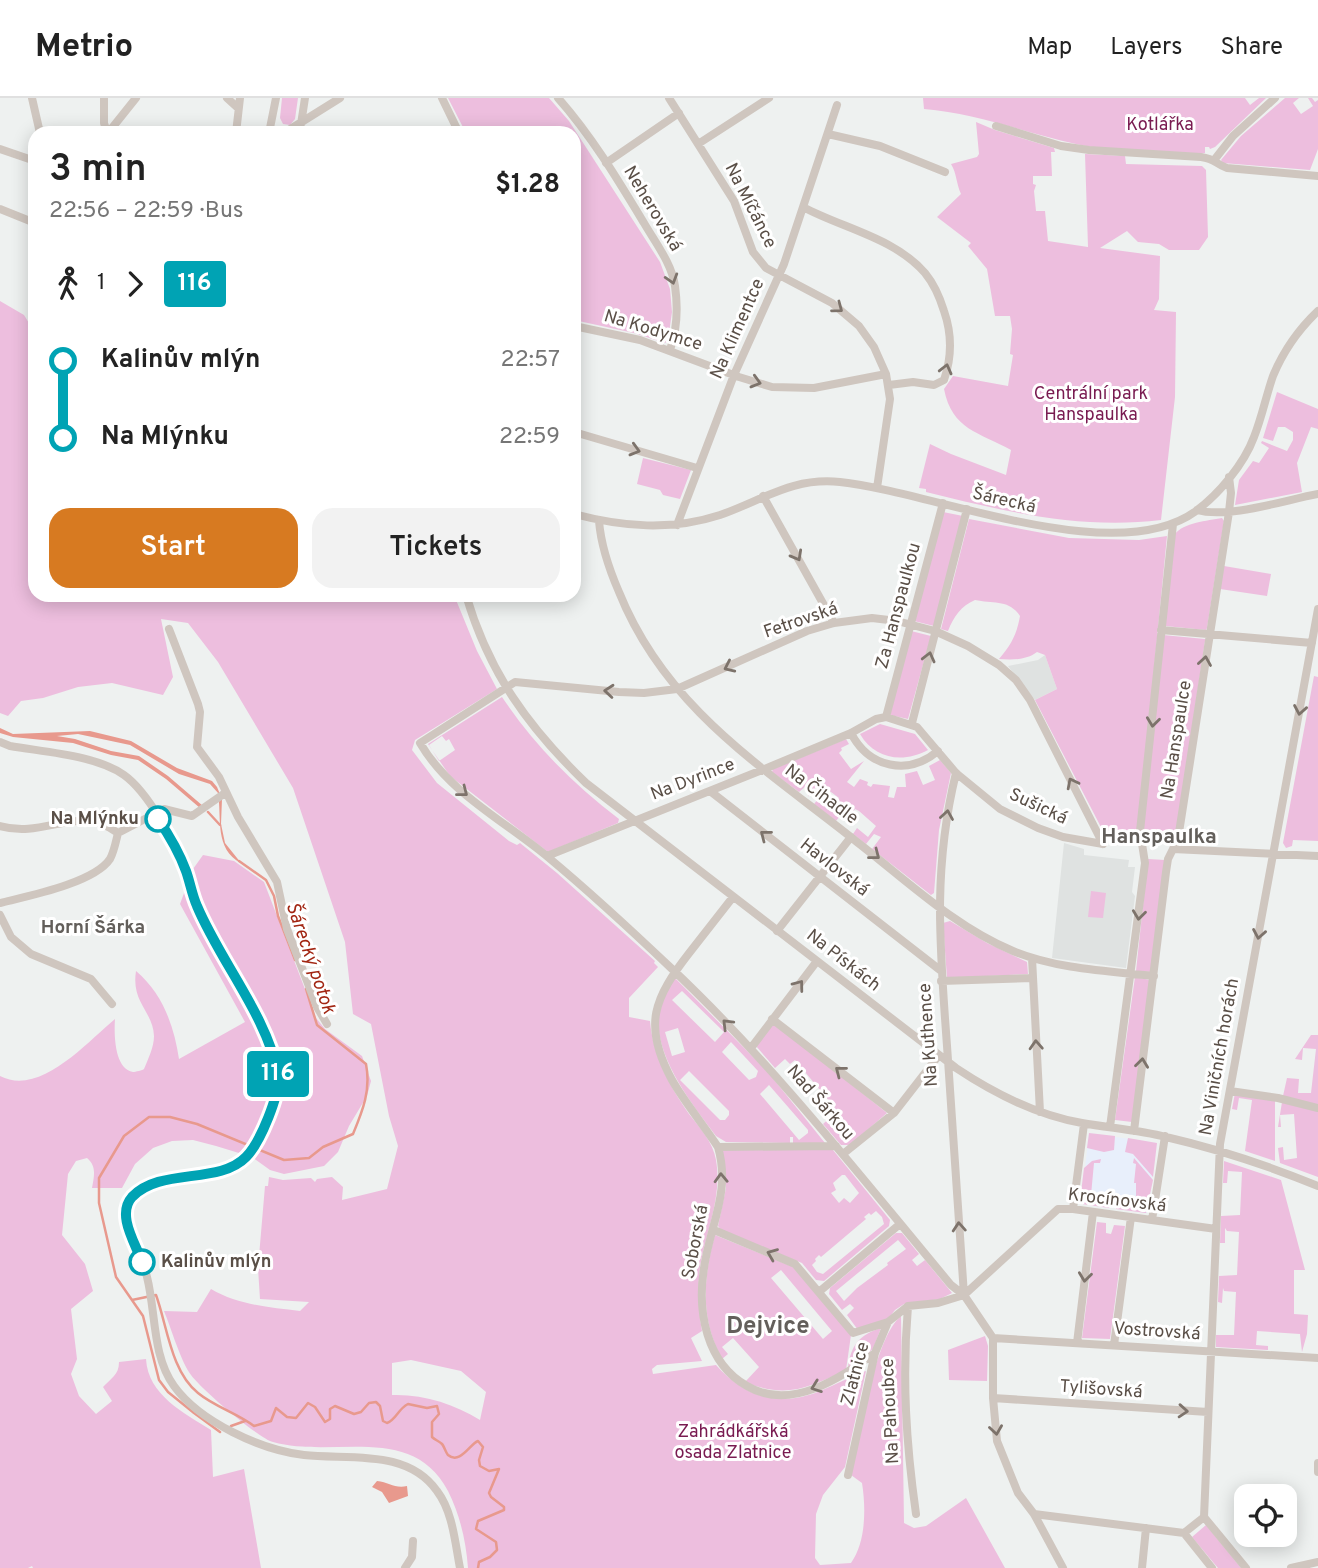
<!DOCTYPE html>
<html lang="en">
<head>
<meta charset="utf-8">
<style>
  :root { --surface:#fff; --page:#f2f2f2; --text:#222; --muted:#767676; --line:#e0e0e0; --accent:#d77a21 }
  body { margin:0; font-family:Overpass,sans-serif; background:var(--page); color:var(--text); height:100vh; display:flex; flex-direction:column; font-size:26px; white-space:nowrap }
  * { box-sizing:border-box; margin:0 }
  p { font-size:23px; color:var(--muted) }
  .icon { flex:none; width:38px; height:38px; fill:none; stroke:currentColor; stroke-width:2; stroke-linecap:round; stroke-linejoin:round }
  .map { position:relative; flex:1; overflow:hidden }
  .side { position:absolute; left:28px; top:28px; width:553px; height:476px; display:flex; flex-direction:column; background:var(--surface); border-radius:21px; box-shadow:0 4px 18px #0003 }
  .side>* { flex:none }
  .badge { padding:0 14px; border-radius:5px; font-size:24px; line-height:46px }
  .controls { position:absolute; left:1234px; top:1386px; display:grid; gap:14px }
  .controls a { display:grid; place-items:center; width:63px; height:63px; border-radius:14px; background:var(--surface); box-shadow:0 4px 18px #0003; font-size:35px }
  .map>.badge { position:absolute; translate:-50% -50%; box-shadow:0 0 0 4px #fff }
  .legs { display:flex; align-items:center; gap:10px; height:77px; padding:0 21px; font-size:23px }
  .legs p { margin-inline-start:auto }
  .overview { display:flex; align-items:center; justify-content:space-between; height:119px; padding:0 21px }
  h1 { font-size:38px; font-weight:600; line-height:52px }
  .primary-button { display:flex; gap:14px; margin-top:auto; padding:14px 21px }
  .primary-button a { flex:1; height:80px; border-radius:21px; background:var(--accent); color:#fff; font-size:28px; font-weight:600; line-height:80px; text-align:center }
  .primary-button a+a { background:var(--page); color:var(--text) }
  ul { padding:0 21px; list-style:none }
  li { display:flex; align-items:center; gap:24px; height:77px; font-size:26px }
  li i { display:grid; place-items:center; width:10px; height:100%; margin:0 9px; background:currentColor }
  li i::after { content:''; width:18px; height:18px; margin:-9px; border:5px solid; border-radius:50%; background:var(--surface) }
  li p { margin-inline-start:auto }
  li:first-child i { background:linear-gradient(#0000 50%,currentColor 0) }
  li:last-child i { background:linear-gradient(currentColor 50%,#0000 0) }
  header { display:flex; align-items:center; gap:42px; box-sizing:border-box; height:98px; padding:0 35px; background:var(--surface); border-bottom:2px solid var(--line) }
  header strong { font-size:33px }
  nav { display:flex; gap:38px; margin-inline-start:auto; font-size:24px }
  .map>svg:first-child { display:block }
  .commercial { fill:#e8effb }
  .education { fill:#dfe2e1 }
  .green { fill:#edbede; fill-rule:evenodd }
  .water { fill:#e8998d }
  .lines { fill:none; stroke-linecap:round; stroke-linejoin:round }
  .stream { stroke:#e8998d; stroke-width:2.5 }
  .minor { stroke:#cfc6bf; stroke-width:8 }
  .oneway { stroke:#7d736b }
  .line-1-casing { stroke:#fff; stroke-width:16 }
  .line-1 { stroke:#00a3b4; stroke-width:10 }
  .stop-1-dot { fill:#fff; stroke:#00a3b4; stroke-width:3.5 }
  .labels { text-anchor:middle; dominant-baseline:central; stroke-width:6; stroke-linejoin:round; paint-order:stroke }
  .park-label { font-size:18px; fill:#791b51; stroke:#fff }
  .street-label { font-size:18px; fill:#5a4f47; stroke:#fff }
  .stop-label { font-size:18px; font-weight:bold; fill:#5a4f47; stroke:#fff; text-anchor:end }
  .neighbourhood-label { font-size:19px; font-weight:bold; fill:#635f5b; stroke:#fff }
  .water-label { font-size:19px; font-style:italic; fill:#a22613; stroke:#fff }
  .quarter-label { font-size:21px; font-weight:bold; fill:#635f5b; stroke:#fff }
  .district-label { font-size:24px; font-weight:bold; fill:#635f5b; stroke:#fff }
</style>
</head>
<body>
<header>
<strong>Metrio</strong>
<nav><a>Map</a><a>Layers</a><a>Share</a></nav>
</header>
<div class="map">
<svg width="1318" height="1470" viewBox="0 0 1318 1470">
  <rect width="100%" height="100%" fill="#eef1f0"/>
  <path class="commercial" d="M1089,1035L1157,1045L1147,1115L1081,1105Z"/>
  <path class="education" d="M1045,557L1057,591L1035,602L1008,568L1038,562Z
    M1064,745L1084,751V757L1129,762L1128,769H1135L1132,794L1135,798L1126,870L1052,860Z"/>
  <path class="green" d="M282,0H298L295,21L290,27L283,26L280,20Z
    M448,0H549L569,23L660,164L670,191L672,214L668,242L665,245L634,235L574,222V35H466Z
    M923,0H1245L1250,7L1259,0H1266L1215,49L1210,51L1209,49H1205V55L1199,56C1159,53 1115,55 1076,46C1025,35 976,15 924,11Z
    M1285,0H1299L1293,5L1301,16L1313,8L1308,0H1312L1315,4L1318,2V51L1310,72L1223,65L1221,62L1241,38Z
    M976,24L995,32L1054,50L1055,54H1051L1052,78H1033V86L1036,87L1034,93L1036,113H1045L1048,143L1088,149L1085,56L1125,58L1126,66L1202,68L1206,72L1208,139L1199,152H1169L1159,146L1138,144L1127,133L1100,150L1160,158L1159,201L1154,212L1176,214L1175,299L1161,422C1080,432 1003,413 926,394V391L919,390L930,346L951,356L1006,377L1011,352C979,334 952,332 944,291L953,278L1008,288L1013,257L1010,256L1012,231L1010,218H995L987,171L968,148L971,145L937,119L961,96C956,85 957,76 951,66L977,59L979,56Z
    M0,203L24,217L35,235V497H454L477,553L497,591L415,642L412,652L437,685L509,743L517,747L520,745L557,775L655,863L654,865L658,869L629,900V919L650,923C653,958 669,987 689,1016C700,1030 713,1044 716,1062C722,1097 708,1129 701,1163C697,1186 698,1210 702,1233L691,1240L702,1263L657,1267L652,1271L653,1276L716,1267C744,1299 780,1310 820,1293C836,1287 850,1278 866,1273L845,1369L823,1397L816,1416L815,1460L820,1467L851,1465C866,1444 866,1410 862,1385L851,1377C859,1341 874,1240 901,1218L904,1425L914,1430L926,1428L966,1400L1005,1470H468C466,1443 460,1417 448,1393C412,1324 333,1361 273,1344C258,1340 201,1291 191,1277C181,1264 171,1230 164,1213L197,1214L211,1191C238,1207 269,1209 300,1213L309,1204L260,1201L258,1170L265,1088H268L269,1079L283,1082L311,1080L315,1084L317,1081L332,1079L343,1089L342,1102L387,1091L398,1048L389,1018L371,926L353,916L345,844L293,690L218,564L188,525L161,521L173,579L163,597L112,585L78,589L43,600L21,603L8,618L0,615ZM411,1262L461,1273L486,1294L480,1322C454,1306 424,1296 392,1297V1265Z
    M1277,294L1318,311V331L1311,329L1297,365L1302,394L1235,407L1239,382L1253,363L1259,365L1269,350L1261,345L1262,343L1287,353L1293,342V334L1285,329H1278L1273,343L1263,340Z
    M643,360L691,372L680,401L663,397L660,392L637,386Z
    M943,414L963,418L934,528L914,523Z
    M1222,420L1224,423L1207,530L1206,532L1165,528L1174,437C1184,424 1207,423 1222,420Z
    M969,421L1069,440L1139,442L1167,438L1137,745L1113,742L1103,733L1035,602L1057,591L1045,557L1037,554C1027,562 1012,562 999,561C1012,546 1017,535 1020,518C1009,501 993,506 975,502C961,508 954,518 948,533L951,534L941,531Z
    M1224,468L1271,476L1267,498L1220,491Z
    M911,533L931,538L908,621L890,617Z
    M1163,537L1205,541V543L1175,744L1144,743L1142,734Z
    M1314,578L1318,579V743L1293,742L1292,748L1286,750L1283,745Z
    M502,599C534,647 573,686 619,721L618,725L548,754L450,678L428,646ZM442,638L446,643L449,641L455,652L439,663L429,647Z
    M880,626L915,636L928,652C904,665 875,662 860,636Z
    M846,641L849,646L841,650L842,652L839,655L851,671L864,663L847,684L854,689L860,681L868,684L867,687L871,689L873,686L890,688L888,699L894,700L897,689H906L905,676L917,673L923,687L935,682L929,668L940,662L951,675L939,732L934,795L931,797L872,751L881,739L874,736L866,746L853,736L857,730L868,739L876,728L859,713L855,711L852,715L846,710L836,723L814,706L819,700L831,710L839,700L819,685L808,699L811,692L806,688L799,694L772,674L773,671Z
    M203,757L234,763L264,784L316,920L325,931L362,958L371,983L367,998L349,1028L338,1054L324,1068L284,1076L270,1072L252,1059L216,1048L193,1042L172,1043L153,1050L135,1066L122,1090H92C94,1079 97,1068 87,1060L76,1063L68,1076L62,1137L85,1166L93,1193L71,1211L77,1261L71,1276L79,1298L96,1316L112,1303L103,1289C111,1280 119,1277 119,1264L146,1261C148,1297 184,1315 211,1332L213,1379L244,1371L261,1470H33L32,1468L28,1470H0V978C40,999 87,944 115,921C114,935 114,971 133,974C135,974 143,972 144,971C148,961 154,949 154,938C153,913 131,905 136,873C163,896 174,928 179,961L245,924L180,806L193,771Z
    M1148,761L1165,762L1151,874L1136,873Z
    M1091,793L1106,795L1103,820L1088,819Z
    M950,823L987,845L1027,864L1028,876L947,880L943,825Z
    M1135,879L1150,882L1132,1024L1115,1022Z
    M675,880L767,973L825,1045H793V1039H790V1045L726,1044L716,1038C686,998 630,929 675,880ZM682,893L724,934L715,944L672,902ZM678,930L685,954L672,958L665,934ZM731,944L758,973L756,979L749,982L722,954ZM689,973L729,1013V1017L725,1022H720L680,982ZM769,987L808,1032V1035L799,1042L760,996Z
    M774,925L887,1015L850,1047H841L823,1026L833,1017L835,1020L840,1016L795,962L790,966L785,961L775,970L756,948Z
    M1311,937H1318V1008L1283,998L1287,980L1299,981L1298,995H1311L1316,951L1303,950L1302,962L1295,961Z
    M1235,995L1275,1002V1063L1245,1053L1252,1002L1239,1000L1237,1012L1232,1011Z
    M1282,1004L1318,1011V1079L1280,1065L1278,1050L1283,1049L1284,1062L1297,1060L1294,1016L1280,1017L1281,1029H1278Z
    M1089,1035L1115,1038L1114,1052L1104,1054L1087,1050Z
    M1128,1040L1157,1045L1153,1079L1133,1056L1125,1054Z
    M721,1051L833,1052L890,1122L889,1128L824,1183L816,1182L802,1165L721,1132L718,1128L726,1090ZM842,1077H845L859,1095L850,1105L844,1100L839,1105L831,1095L836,1092L833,1085ZM876,1113L882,1119L884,1126L823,1176L817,1174L812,1167L816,1163L815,1161L819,1157L821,1159L866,1121L864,1119L869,1115L871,1117Z
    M1134,1060L1153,1082L1146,1115L1116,1111L1117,1100L1136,1101V1085H1134L1136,1066L1133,1065Z
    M1101,1061L1100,1065H1094L1091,1097L1110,1099L1109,1110L1082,1106L1080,1103L1084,1070L1092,1063Z
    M1224,1063L1281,1082L1305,1172H1294V1216L1308,1217L1307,1236L1302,1254L1300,1236L1257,1233L1256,1247L1268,1248V1252L1216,1249V1237H1234L1236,1194L1224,1193L1223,1190L1222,1205L1218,1204L1219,1178L1237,1177L1239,1134L1227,1133L1225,1130V1145H1220L1221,1118L1240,1117L1242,1074L1228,1073L1227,1085H1223Z
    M1097,1124L1106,1125V1135L1111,1136L1114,1127L1125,1128L1110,1241L1082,1240Z
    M896,1135H902L919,1156L912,1162L917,1168L925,1162L952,1195L940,1201L904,1206L895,1212L887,1222L858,1232L847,1217L854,1210L850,1206L842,1212L829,1196L830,1190ZM898,1142L906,1151L887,1165L888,1167L857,1190L844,1203L836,1193Z
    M715,1137L793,1169L851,1237L846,1272C808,1290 786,1301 745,1284L759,1269L733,1240L722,1249L728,1256L722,1261C700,1221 703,1180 715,1137ZM781,1172L832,1233L823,1241L771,1180Z
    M881,1230L873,1251L848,1270C851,1247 859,1237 881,1230Z
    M985,1238L988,1248L987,1283L949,1282L948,1252Z
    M1206,1427L1241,1470H1218L1192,1439Z"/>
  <path class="water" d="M0,630L13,636L90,633L131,643L177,670L212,683L217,689L222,701L221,726L225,745L241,765C214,751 222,720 218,695L210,686L179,676L130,647L78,636L57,638L75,641L111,653L139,658L168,678L203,708L200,710L166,681L138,662L111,657L73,645L13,639L0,635Z
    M377,1383C389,1384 395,1391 407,1388L408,1398L389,1405L382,1394L372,1389Z"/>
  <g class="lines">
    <path class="stream" d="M208,714L220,727
      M239,763L266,782L274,798L278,818L295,862
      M132,1202L156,1197C167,1227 171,1274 198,1295C215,1309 237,1315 254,1328L271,1323L276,1310L287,1319L296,1320L308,1305L315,1309L325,1324L330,1321V1311L335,1308L354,1316L361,1314L369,1305L376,1304L380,1308L383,1323L387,1325C396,1322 398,1311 408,1306L427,1310L437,1308L439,1316L432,1324V1339C435,1342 439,1343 442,1346C444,1348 446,1355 448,1357C460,1367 470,1346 478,1343L483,1349L479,1362L480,1368L489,1373L499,1371L489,1395L491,1399L504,1409V1412L478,1423L476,1431L496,1444L497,1452L490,1459L479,1464L478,1470
      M231,1328L245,1323
      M220,1334L194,1315L168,1294L159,1282L143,1218L116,1179L99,1105V1080L124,1038L149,1019H170L197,1026L284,1062L309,1060L323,1049L353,1036C363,1012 371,992 366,966L317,927L306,891"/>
    <path class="minor" d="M32,0L40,35
      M104,0V25L107,35
      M227,0L238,10
      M442,0L459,35
      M558,0C591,37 618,82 644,125C655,144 672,166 675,188C678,209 677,232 670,252
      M669,0L734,103L753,154L766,170L832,205L859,228L874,249L886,276L890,301L877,390
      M301,26L305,0
      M996,28L1061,48L1089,52L1201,59C1216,61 1215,66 1227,70L1318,78
      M108,35L136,0
      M236,35L240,0
      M269,35L276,0
      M284,35L340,0
      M828,36L880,48L945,74
      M698,46L769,0
      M0,51L35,63
      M1215,61L1233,38L1275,0
      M606,65L679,15
      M803,109C842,130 895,140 925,175C934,186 940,200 944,213C952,236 952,259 944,282L934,287L913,284L889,287
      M0,111L35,125
      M574,228L640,242L739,279L772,289L814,290L886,276
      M574,334L697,370
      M763,398L834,525
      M1197,412C1228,421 1285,402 1318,396
      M574,416C623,429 671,433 720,417C763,402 792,379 840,384C934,394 1115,472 1196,413C1219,396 1244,366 1254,339C1262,319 1266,298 1273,278C1283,254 1299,231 1318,213
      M599,423C601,448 609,471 619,494C666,611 763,669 857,744C906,782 955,829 1013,853C1057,871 1107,873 1154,878
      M677,427L734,277L784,166L837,7
      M466,497C489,575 528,629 586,685L956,970C995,996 1036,1017 1082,1025C1110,1030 1139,1032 1166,1039C1218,1051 1269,1068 1318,1088
      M169,531L198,606L200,614L197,649L219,679L238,719L277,784L287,831L317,909L327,926
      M1161,532L1312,545
      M886,619L943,405
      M912,625L967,411
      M851,635C869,670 908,678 938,653
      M0,644L10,648C44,654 96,657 124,677C148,694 174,743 185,770C190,784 193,799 199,812C211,836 223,860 236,884C253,914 271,941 277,975C282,997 268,1020 258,1039C251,1051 247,1060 234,1067C204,1082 114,1073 128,1127C133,1145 143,1161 147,1179C156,1214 152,1258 174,1288C200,1324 261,1352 304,1357C348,1362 407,1350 437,1393C453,1414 455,1445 460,1470
      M956,675C931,777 941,860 948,962C953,1040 959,1118 964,1197
      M710,693L940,872
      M0,728C46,741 78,705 118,735L164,711L192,718L225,695
      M1173,751L1318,758
      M547,758L762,672L851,635L876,621L886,619L917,629L956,675L1000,711L1038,730L1063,739L1103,746
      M733,799C719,817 704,836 690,854C654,900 642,927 672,982C685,1005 703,1026 718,1049C731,1094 710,1127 704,1170C697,1213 706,1265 747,1288C791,1314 840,1280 875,1255
      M0,805C28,798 94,785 110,761C114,754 116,743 118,735
      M0,817L11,839L31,856L91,881L112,906
      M777,833L851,739
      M1032,860L1040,1014
      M941,883L1033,880
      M772,921L894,1015
      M751,950L817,863
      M1230,993L1278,1000L1318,1010
      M1110,1029L1145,765L1140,733L1173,426
      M1134,1033L1166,774L1168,761L1178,741L1229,414L1231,395L1229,379
      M718,1049L836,1048
      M843,1056L894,1015L939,957
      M1073,1111L1084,1026
      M1152,1122L1165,1038
      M714,1132L795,1166L853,1235L888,1224
      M820,1193L900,1126
      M908,1208C902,1280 906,1345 916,1416
      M993,1240L1318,1260
      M1077,1245L1093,1114
      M1114,1247L1131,1119
      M993,1300L1208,1314
      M1318,1365V1374
      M848,1377L875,1255L888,1224L908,1208L938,1205L964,1197L1058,1111H1073L1216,1131
      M1034,1416L1184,1435L1212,1470
      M1204,1419L1220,1046L1318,511
      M1204,1419L1246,1470
      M1184,1435L1204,1419
      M405,1470L412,1459L413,1443
      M1063,1470L1034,1416L1018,1395L997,1343L993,1300V1240L964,1197L951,1187C861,1079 774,967 671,870C631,832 591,795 549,760C505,723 450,696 420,645L515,584L619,594L644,595L677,591L807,533L834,525L872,520L897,523L935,533L968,548L999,567L1016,582L1030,602L1103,746
      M1142,1470L1146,1430
      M1291,1470L1318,1464"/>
  </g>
  <defs><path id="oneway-chevron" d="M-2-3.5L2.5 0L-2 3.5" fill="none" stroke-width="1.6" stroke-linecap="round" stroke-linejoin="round" transform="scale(1.75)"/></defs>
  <g class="oneway">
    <use href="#oneway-chevron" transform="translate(672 181) rotate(73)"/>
    <use href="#oneway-chevron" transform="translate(838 210) rotate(37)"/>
    <use href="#oneway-chevron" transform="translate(946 271) rotate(-76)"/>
    <use href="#oneway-chevron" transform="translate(756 284) rotate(16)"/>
    <use href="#oneway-chevron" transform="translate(635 352) rotate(16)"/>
    <use href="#oneway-chevron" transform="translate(797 458) rotate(61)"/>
    <use href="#oneway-chevron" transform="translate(929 559) rotate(-76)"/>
    <use href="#oneway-chevron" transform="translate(1205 563) rotate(-81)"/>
    <use href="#oneway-chevron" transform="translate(729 569) rotate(155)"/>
    <use href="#oneway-chevron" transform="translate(609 593) rotate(-175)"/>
    <use href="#oneway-chevron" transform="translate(1300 612) rotate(100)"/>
    <use href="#oneway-chevron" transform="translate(1153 624) rotate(97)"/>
    <use href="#oneway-chevron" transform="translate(1072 685) rotate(-117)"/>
    <use href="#oneway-chevron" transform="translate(463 694) rotate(38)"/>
    <use href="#oneway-chevron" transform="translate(947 717) rotate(-81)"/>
    <use href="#oneway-chevron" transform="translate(765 737) rotate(-142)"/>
    <use href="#oneway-chevron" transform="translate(875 757) rotate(38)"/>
    <use href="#oneway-chevron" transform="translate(1139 817) rotate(97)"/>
    <use href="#oneway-chevron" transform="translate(1259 836) rotate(100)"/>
    <use href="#oneway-chevron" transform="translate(799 887) rotate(-53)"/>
    <use href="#oneway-chevron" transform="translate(727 926) rotate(-135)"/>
    <use href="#oneway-chevron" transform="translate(1036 947) rotate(-93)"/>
    <use href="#oneway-chevron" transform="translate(1142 965) rotate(-83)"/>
    <use href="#oneway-chevron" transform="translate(840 973) rotate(-142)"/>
    <use href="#oneway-chevron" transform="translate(721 1080) rotate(-92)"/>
    <use href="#oneway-chevron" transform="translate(959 1129) rotate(-94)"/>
    <use href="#oneway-chevron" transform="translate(772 1156) rotate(-158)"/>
    <use href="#oneway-chevron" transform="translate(1085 1179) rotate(97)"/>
    <use href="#oneway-chevron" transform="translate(816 1289) rotate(160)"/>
    <use href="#oneway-chevron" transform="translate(1183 1313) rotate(4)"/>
    <use href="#oneway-chevron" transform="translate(996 1332) rotate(82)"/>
  </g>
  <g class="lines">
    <g class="line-1-casing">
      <path id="line-1" d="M142,1164C136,1146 116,1117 132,1099C160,1069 219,1087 246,1059C260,1045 281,995 278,976C267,918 220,863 197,808C192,797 190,784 186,773C179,754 169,737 158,721"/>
    </g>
    <use href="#line-1" class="line-1"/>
  </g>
  <g class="stop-1-dot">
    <circle cx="158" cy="721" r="12"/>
    <circle cx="142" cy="1164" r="12"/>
  </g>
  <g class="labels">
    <g class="park-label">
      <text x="1160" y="27">Kotlářka</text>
      <text x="1091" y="296">Centrální park<tspan x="1091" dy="21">Hanspaulka</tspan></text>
      <text x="733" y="1334">Zahrádkářská<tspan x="733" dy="21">osada Zlatnice</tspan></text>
    </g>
    <g class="street-label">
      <text transform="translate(750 108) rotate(63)">Na Míčánce</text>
      <text transform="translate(652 111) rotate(59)">Neherovská</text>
      <text transform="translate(738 231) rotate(-66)">Na Klimentce</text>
      <text transform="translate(653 233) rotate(17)">Na Kodymce</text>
      <text transform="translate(1004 403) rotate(13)">Šárecká</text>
      <text transform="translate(899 508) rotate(-75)">Za Hanspaulkou</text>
      <text transform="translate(801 523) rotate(-19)">Fetrovská</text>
      <text transform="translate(1177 642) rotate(-81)">Na Hanspaulce</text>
      <text transform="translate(693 682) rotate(-21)">Na Dyrince</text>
      <text transform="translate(821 697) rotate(37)">Na Čihadle</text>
      <text transform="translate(1038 709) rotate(25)">Sušická</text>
      <text transform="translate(834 770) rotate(38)">Havlovská</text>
      <text transform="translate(843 863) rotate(38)">Na Pískách</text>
      <text transform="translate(929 937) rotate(-94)">Na Kuthence</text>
      <text transform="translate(1220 959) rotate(-80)">Na Viničních horách</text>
      <text transform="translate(820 1005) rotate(49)">Nad Šárkou</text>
      <text transform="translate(1117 1103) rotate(7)">Krocínovská</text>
      <text transform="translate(696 1144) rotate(-79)">Soborská</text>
      <text transform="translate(1157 1234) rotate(4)">Vostrovská</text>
      <text transform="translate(856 1276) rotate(-75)">Zlatnice</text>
      <text transform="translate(1101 1292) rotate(4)">Tylišovská</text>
      <text transform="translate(891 1313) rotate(-93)">Na Pahoubce</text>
    </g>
    <g class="stop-label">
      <text x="139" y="721">Na Mlýnku</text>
      <text x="161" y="1164" text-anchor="start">Kalinův mlýn</text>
    </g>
    <g class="neighbourhood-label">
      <text x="93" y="830">Horní Šárka</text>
    </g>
    <g class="water-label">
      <text transform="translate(310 860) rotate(71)">Šárecký potok</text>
    </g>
    <g class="quarter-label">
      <text x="1159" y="739">Hanspaulka</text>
    </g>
    <g class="district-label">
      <text x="768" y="1229">Dejvice</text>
    </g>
  </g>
</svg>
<div class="controls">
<a><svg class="icon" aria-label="locate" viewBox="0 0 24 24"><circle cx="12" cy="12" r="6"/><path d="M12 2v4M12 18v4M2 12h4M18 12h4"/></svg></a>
</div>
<b class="badge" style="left:278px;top:976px;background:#00a3b4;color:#fff">116</b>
<section class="side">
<div class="overview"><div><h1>3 min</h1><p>22:56 – 22:59 · Bus</p></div><b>$1.28</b></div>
<div class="legs"><svg class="icon" aria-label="walk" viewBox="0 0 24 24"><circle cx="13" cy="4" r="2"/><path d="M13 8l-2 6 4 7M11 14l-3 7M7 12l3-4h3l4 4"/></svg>1<svg class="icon" aria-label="forward" viewBox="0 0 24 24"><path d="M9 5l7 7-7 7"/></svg><b class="badge" style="background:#00a3b4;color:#fff">116</b></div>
<ul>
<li><i style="color:#00a3b4"></i><b>Kalinův mlýn</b><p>22:57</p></li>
<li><i style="color:#00a3b4"></i><b>Na Mlýnku</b><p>22:59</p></li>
</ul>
<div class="primary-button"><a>Start</a><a>Tickets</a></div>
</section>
</div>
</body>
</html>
